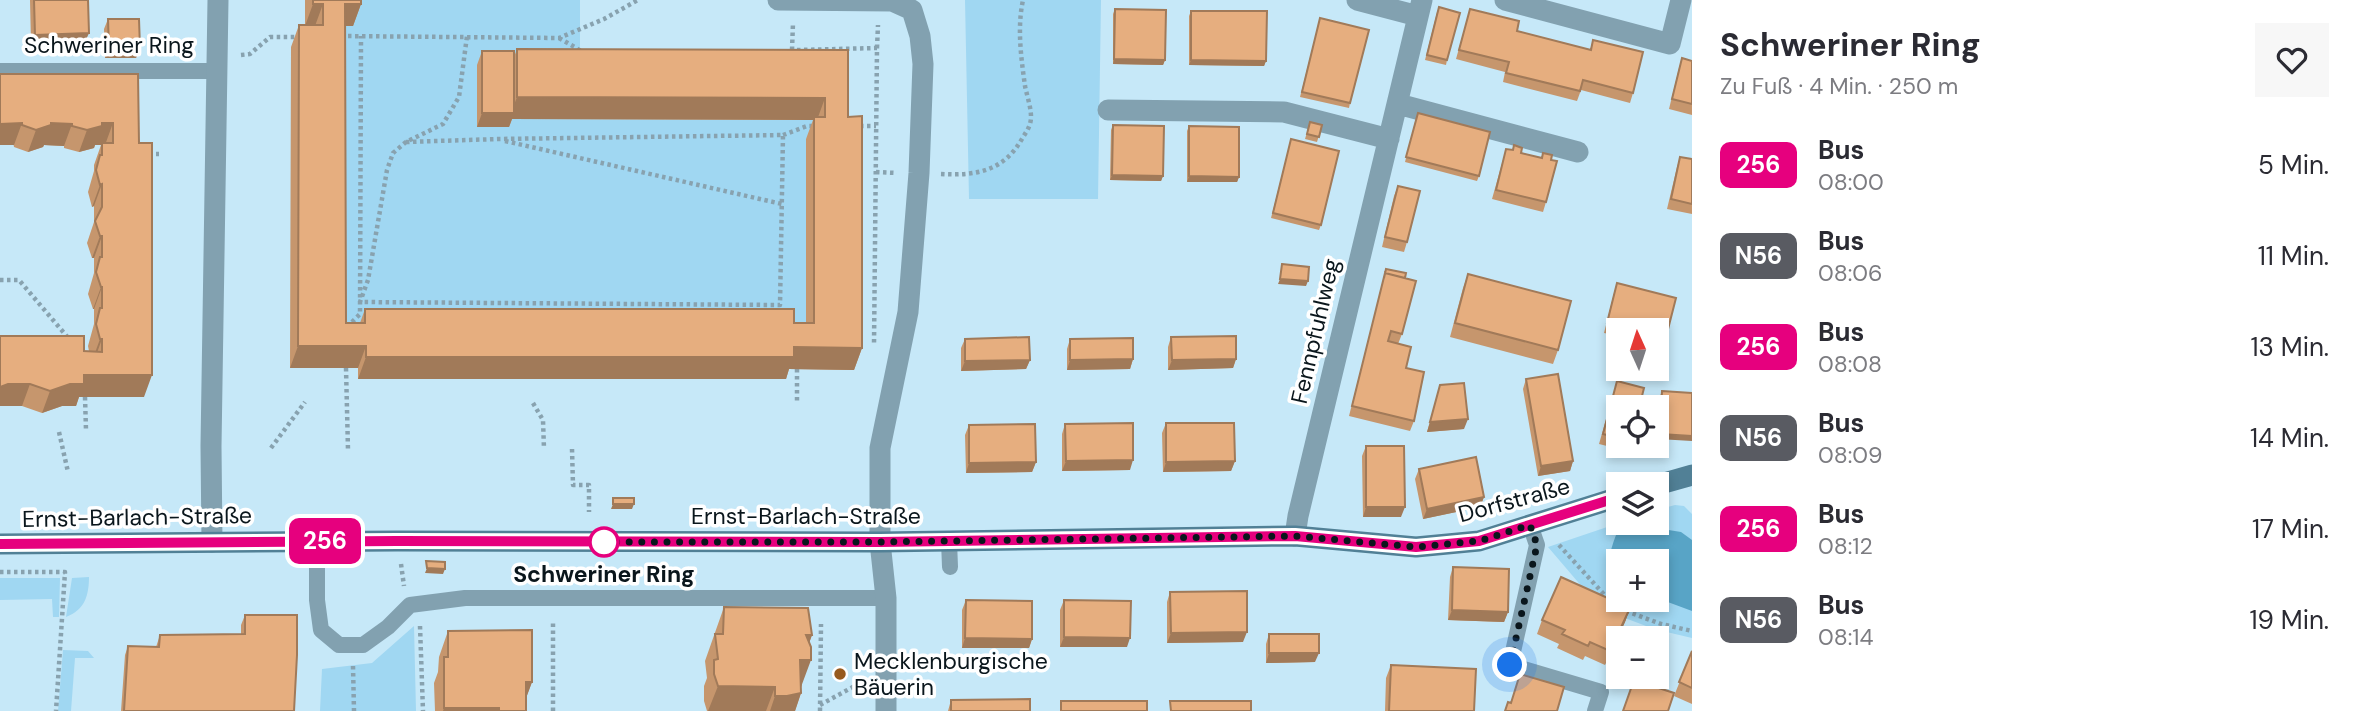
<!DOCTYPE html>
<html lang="de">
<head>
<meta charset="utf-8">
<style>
  :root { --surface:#fff; --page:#f7f7f7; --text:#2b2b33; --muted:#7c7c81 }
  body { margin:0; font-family:"DM Sans",sans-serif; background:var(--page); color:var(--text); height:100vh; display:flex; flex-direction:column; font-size:26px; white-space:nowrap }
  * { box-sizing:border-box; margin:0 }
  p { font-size:23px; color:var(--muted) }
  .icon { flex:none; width:38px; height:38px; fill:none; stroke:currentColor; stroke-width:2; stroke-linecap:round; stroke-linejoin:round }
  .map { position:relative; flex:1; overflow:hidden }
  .sheet { display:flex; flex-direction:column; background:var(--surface); width:665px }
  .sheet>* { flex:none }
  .badge { padding:0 14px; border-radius:10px; font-size:24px; line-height:46px }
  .needle { width:46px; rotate:357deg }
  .buttons { position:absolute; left:1606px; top:318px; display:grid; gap:14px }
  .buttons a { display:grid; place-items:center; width:63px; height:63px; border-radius:0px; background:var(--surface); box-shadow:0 4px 10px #0003; font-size:35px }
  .you { position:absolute; width:35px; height:35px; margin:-18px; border:5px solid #fff; border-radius:50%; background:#1a73e8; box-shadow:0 0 0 10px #1a73e833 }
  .map>.badge { position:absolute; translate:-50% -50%; box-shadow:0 0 0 4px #fff }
  .round { display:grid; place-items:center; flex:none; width:74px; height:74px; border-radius:0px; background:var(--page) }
  .summary { display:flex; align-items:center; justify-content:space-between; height:119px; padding:0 28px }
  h1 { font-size:33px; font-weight:700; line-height:52px }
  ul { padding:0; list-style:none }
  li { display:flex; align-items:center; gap:21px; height:91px; padding:0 28px }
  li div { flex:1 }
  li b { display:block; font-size:26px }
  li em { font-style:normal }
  li .badge { min-width:77px; font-weight:700; text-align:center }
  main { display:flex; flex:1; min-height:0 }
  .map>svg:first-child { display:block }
  .green { fill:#a0d7f2; fill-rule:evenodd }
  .water { fill:#58a4c6 }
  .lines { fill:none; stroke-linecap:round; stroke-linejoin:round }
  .path { stroke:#88a2af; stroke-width:4.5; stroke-dasharray:3.5 3.5; stroke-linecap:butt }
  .service { stroke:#82a1b0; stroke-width:16 }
  .minor { stroke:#82a1b0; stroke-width:21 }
  .secondary { stroke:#518096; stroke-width:21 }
  .wall { fill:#c6966d }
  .shaded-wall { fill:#a17a59 }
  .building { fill:#e6ae7f; stroke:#a17a59; stroke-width:2 }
  .line-casing { stroke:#fff; stroke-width:16 }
  .line { stroke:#e6007e; stroke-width:10 }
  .walk { stroke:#0a161c; stroke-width:7; stroke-dasharray:0 12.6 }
  .stop-dot { fill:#fff; stroke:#e6007e; stroke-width:3.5 }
  .poi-dot { fill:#975a1e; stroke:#fff; stroke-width:2.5 }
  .labels { text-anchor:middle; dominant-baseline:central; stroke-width:7; stroke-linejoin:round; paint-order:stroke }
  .street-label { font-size:23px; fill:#0a161c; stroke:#fff }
  .stop-label { font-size:23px; font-weight:bold; fill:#0a161c; stroke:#fff }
  .poi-label { font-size:23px; fill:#0a161c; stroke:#fff; text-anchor:start }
</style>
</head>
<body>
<main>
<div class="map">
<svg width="1692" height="711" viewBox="0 0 1692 711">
  <rect width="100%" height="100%" fill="#c6e8f8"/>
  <path class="green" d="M353,0H580V71L509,119L817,120L806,139V345H338L337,26Z
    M965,0H1101L1098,199H969Z
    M1675,505L1684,506L1692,514V638L1654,629L1601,609L1548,547L1619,523H1657V510ZM1619,562H1657V600H1619Z
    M89,577C89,595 85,610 66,617L72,578Z
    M0,578H60L59,617H53L52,599L0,600Z
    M414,626L416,711H320L322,669L372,663Z
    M63,650L88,651L94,658H75L71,711H58Z"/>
  <path class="water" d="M1650,527L1681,532L1692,540V611L1657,598V562H1619V585C1605,567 1609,554 1616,535Z"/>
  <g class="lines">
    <path class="path" d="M341,36L559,38L604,19L638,0
      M559,38L583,52
      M877,48L878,25
      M792,50L793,23
      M797,50L877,48L874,345
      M241,55L250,54L270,37H300
      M860,126H876
      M783,135L807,126H816
      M505,141L782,204
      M406,142L498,139L783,135L780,305L360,302L368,280L387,170L393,153L406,142L443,124L459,97L467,36
      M149,154H159
      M876,172L897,173
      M941,174C976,176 1005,171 1023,137C1027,131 1031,125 1031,117C1031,107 1027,96 1025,86C1021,57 1017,28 1023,0
      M0,280H19L70,340
      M347,327L360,314L361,36
      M346,368L348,450
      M797,369V403
      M85,397L86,430
      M533,403L543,420L544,449
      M59,432L68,472
      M271,448L305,402
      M572,449L573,485H589V512
      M1559,545L1610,601
      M401,564L404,586
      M0,572H65L56,711
      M1626,611L1661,624L1692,631
      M420,626L423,711
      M353,666L354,711
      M820,705L862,682
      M553,711V623
      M820,711L821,624"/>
    <path class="service" d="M0,71H219
      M1530,525L1537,545L1510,665L1601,692L1595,711
      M317,541V600L321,630L339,645H363L388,627L410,605L465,598H886
      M949,541L950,567"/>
    <path class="minor" d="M778,0L892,1L912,10L920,36L923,64L919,173L908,312L880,448V542L886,598V711
      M1357,0L1418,16
      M1505,0L1670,44L1681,0
      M1398,104L1578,152
      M1108,110L1284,112L1389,139
      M1295,536L1298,516L1422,0
      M212,542L211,446L218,0"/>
    <path class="secondary" d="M1657,485L1692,475
      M0,544L397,541L880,542L1295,536L1416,547L1479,541L1619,497"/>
  </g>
  <path class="wall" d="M30,0H88L85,42L31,44Z
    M305,0H361V4L353,26H345L346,323H360L365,309L806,323V139L813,120L512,119L509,127H477V65L482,51L514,57L517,49L848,50V117L862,348L854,370L789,369L786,379H358V368H290L291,47L299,25H305Z
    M1115,9L1165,60L1163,65L1113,64V14Z
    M1470,9L1517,31L1590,50L1593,40L1633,93L1630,103L1581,90L1577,101L1503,82L1505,72L1456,59Z
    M1191,11L1266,61L1264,66L1189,65V16Z
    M1437,12L1447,60L1446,65L1425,60Z
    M1320,18L1350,103L1349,108L1300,97Z
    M108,19L140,48L136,58H105L104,29Z
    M1682,58L1692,61V115L1669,109L1679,68Z
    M0,74H138L139,143L144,397H79L76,406H62L42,413L22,406H0V336L89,351L88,346L94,324V309H93L88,294L94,273V258H92L87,243L94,222V206L92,207L88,192L94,171V165L101,145H95L94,148L79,152L64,148V146L44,145L43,147L28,152L14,147Z
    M1416,118L1479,176L1477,181L1405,162Z
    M1310,122L1322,125L1317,142L1305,139Z
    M1113,125L1163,176L1161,181L1110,180L1111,130Z
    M1189,126L1239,177L1237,182H1187V131Z
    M1291,139L1321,225L1319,230L1271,218Z
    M1506,149L1551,160L1546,202L1543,212L1492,199Z
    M1680,157L1692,159V214L1667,209L1677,167Z
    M1398,186L1407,242L1404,252L1382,247L1394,196Z
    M1386,269L1405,278L1402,334L1398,344L1406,368L1414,421L1410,431L1349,416Z
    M1468,274L1558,350L1553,364L1450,337L1463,288Z
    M1617,283L1666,337L1662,347L1657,346V331H1619V336L1604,333L1614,293Z
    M1171,337L1236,359L1233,368L1168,370V347Z
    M965,339L1030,360L1026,369L961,371V348Z
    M1070,339L1133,359L1130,369L1067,370V349Z
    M1526,379L1573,461L1570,471L1538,476L1523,389Z
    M1617,381L1619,408V446H1628L1627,451L1599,444Z
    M1440,385L1464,429L1427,432Z
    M1662,391L1692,393L1658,439L1660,396Z
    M1166,423L1235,461L1231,471L1163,472L1162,433Z
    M1065,424L1130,470L1062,471V434Z
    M969,425L1036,462L1032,472L966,473L965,435Z
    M1366,446L1401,517H1363L1362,456Z
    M1419,469L1484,497L1480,507L1423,519L1415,479Z
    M1453,567L1508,612L1504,622L1448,620L1450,577Z
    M1170,592L1243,642L1167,643V602Z
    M966,600L1032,639L1029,648H962V610Z
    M1064,600L1127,647H1060V610Z
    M724,607L812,635L809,643L801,687V693L795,711H707L704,701V686L707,678L705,661Z
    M1630,608L1625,622L1605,665L1585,656L1583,660L1557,648L1559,644L1537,634L1542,620Z
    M245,615L294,711H121L125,655L128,646L156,647L160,635L241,634V625Z
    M448,631L532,682L526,698V711H435L434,683L438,672L439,657Z
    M1269,634L1315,662L1266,663V644Z
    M1692,651V704L1674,696Z
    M1391,665L1474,711H1385L1386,678Z
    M951,700L1030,711H948Z"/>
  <path class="shaded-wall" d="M313,4H323L315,26H305Z
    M345,4H361L353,26H337Z
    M89,33L85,42L31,44L35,35Z
    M140,48L136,58H105L109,49Z
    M1114,59L1165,60L1163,65L1113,64Z
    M1191,60L1266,61L1264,66L1189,65Z
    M517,97L825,98L817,120L814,117L813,120L512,119L509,127H477L482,113H511Z
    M22,123L14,145H0V124Z
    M51,123L72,124L64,146L44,145L43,147L28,152L36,130Z
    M102,123H113L105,145H95L94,148L79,152L87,130Z
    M1112,175L1163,176L1161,181L1110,180Z
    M1189,176L1239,177L1237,182H1187Z
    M102,184L94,206L92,207L100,185Z
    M100,236H102L94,258H92Z
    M1280,279L1308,281L1306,286L1278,284Z
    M101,287H102L94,309H93Z
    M100,339H102L94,361H92Z
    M298,346H366L358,368H290Z
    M794,347L862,348L854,370L789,369L786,379H358L366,357Z
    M1133,359L1130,369L1067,370L1070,360Z
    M1236,359L1233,368L1168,370L1172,360Z
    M1030,360L1026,369L961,371L965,361Z
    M84,375H152L144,397H79L76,406H62L42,413L50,391Z
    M8,384H30L22,406H0V387Z
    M1468,419L1464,429L1427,432L1430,422Z
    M1660,434L1692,436V441L1658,439Z
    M1133,460L1130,470L1062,471L1066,461Z
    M1235,461L1231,471L1163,472L1166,462Z
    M1573,461L1570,471L1538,476L1541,466Z
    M1036,462L1032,472L966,473L969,463Z
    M1484,497L1480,507L1423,519L1427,509Z
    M613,504H634L632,509H611Z
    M1366,507H1405L1401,517H1363Z
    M427,568L445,569L443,574L425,573Z
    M1630,608L1625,622L1605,665L1610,651Z
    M1452,610L1508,612L1504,622L1448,620Z
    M1247,632L1243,642L1167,643L1171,633Z
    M806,635H812L803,660H811L801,687L800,661Z
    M1064,637L1130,638L1127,647H1060Z
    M965,638L1032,639L1029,648H962Z
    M1269,653H1319L1315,662L1266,663Z
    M526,682H532L522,709Z
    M718,686L775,687L766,711H708Z
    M801,693L795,711H770L775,696Z
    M444,708H499L498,711H443Z"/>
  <path class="building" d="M34,0H88L89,33L35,35Z
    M313,0H361V4H345L346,323H365V309H794V323H814V117H825V98L517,97V49L848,50V117L862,116V348L794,347V357H366V346H298L299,25H323V4H313Z
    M1439,7L1460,13L1447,60L1427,55Z
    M1115,9L1166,10L1165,60L1114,59Z
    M1470,9L1519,21L1517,31L1591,50L1593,40L1643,52L1633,93L1583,80L1580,91L1506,73L1509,62L1459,50Z
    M1191,11H1267L1266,61L1191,60Z
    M1320,18L1369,30L1350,103L1302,92Z
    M108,19H139L140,48L109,49Z
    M482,51H514V113H482Z
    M1682,58L1692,61V104L1672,99Z
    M0,74H138L139,143H152V375H84V384H70L50,391L30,384H8L0,387V336H84V351L102,352V339H100L96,324L100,308H102V287H101L96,272L100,257H102V236H100L95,221L102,207V184L100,185L96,170L100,155H102V143H113V123H102V126L87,130L72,126V124L51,123V125L36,130L22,125V123L0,124Z
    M1418,113L1490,132L1479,176L1406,157Z
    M1310,122L1322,125L1319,137L1307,134Z
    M1113,125L1164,126L1163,176L1112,175Z
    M1189,126L1239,127V177L1189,176Z
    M1291,139L1339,151L1321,225L1273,213Z
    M1514,145L1522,148L1521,153L1542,158L1543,153L1552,155L1551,160L1557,161L1546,202L1496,190L1506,149L1513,150Z
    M1680,157L1692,159V204L1671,199Z
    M1398,186L1420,191L1407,242L1385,237Z
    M1282,264L1309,267L1308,281L1280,279Z
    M1386,269L1406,273L1405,278L1385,273L1384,278Z
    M1385,273L1416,281L1402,334L1391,331L1388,341L1411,347L1406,368L1424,372L1414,421L1352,406Z
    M1468,274L1571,301L1558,350L1455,323Z
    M1617,283L1676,298L1666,337L1657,335V331H1640L1607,323Z
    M1236,336V359L1172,360L1171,337Z
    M1029,337L1030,360L965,361V339Z
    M1133,338V359L1070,360V339Z
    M1558,374L1573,461L1541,466L1526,379Z
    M1617,381L1644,388L1639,408H1619V438L1603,434Z
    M1464,383L1468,419L1430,422L1440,385Z
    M1662,391L1692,393V436L1660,434Z
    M1133,423V460L1066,461L1065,424Z
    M1166,423H1234L1235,461L1166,462Z
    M1035,424L1036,462L969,463V425Z
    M1366,446H1404L1405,507H1366Z
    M1476,457L1484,497L1427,509L1419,469Z
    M613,498H634V504H613Z
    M426,561L445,562V569L427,568Z
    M1453,567L1509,569L1508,612L1452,610Z
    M1561,577L1630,608L1610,651L1590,642L1588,646L1562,634L1565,630L1542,620Z
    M1247,591V632L1171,633L1170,592Z
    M966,600L1032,601V639L965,638Z
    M1064,600L1131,601L1130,638L1064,637Z
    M724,607L808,608L812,635H806L811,647V660H800L801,693L787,696H775V687L718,686L714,674V660L718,659L715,634H723Z
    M245,615H297V655L294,711H124L128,646L159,647L160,635L245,634Z
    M532,630V682H526V711H499V708H444V657H448V631Z
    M1269,634H1319V653H1269Z
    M1692,651V688L1679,682Z
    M1391,665L1476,669L1474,711H1389Z
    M1520,674L1564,687L1557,711H1505L1508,702L1511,703Z
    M1634,680L1674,693L1668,711H1623Z
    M1030,699V711H951V700Z
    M1061,701H1147V711H1061Z
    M1170,701H1251V711H1171Z"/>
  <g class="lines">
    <g class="line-casing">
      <path id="line" d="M0,544L397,541L880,542L1295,536L1416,547L1479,541L1619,497"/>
    </g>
    <use href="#line" class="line"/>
    <path class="walk" d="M604,542H880L1295,536L1416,547L1479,541L1530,525L1537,545L1510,665"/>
  </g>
  <circle class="stop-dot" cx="604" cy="542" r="14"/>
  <circle class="poi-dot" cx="840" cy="674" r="7"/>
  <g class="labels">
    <g class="street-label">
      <text x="109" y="45">Schweriner Ring</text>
      <text transform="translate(1315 331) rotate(-77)">Fennpfuhlweg</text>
      <text transform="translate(1514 500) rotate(-15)">Dorfstraße</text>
      <text x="806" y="516">Ernst-Barlach-Straße</text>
      <text transform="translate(137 517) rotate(-1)">Ernst-Barlach-Straße</text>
    </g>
    <g class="stop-label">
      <text x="604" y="574">Schweriner Ring</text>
    </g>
    <g class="poi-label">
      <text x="854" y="661">Mecklenburgische<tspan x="854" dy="26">Bäuerin</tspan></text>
    </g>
  </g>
</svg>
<div class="buttons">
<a><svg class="needle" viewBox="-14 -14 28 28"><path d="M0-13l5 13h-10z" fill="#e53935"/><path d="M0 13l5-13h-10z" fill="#7c7c81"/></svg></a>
<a><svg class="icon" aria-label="locate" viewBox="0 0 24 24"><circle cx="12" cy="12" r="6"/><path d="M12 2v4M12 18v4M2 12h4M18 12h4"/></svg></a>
<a><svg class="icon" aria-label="layers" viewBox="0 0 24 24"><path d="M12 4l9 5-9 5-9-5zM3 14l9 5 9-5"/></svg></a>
<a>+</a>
<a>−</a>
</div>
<div class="you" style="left:1510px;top:665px"></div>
<b class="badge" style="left:325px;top:541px;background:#e6007e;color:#fff">256</b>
</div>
<section class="sheet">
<div class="summary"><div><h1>Schweriner Ring</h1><p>Zu Fuß · 4 Min. · 250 m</p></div><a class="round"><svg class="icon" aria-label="heart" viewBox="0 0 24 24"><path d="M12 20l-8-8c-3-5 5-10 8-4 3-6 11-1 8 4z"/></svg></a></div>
<ul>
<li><span class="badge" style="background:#e6007e;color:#fff">256</span><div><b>Bus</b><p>08:00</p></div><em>5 Min.</em></li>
<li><span class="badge" style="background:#595b62;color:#fff">N56</span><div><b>Bus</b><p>08:06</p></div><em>11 Min.</em></li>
<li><span class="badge" style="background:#e6007e;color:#fff">256</span><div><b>Bus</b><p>08:08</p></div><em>13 Min.</em></li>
<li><span class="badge" style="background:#595b62;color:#fff">N56</span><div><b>Bus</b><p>08:09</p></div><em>14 Min.</em></li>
<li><span class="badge" style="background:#e6007e;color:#fff">256</span><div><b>Bus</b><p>08:12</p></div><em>17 Min.</em></li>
<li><span class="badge" style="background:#595b62;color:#fff">N56</span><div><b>Bus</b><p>08:14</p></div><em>19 Min.</em></li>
</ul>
</section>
</main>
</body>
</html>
